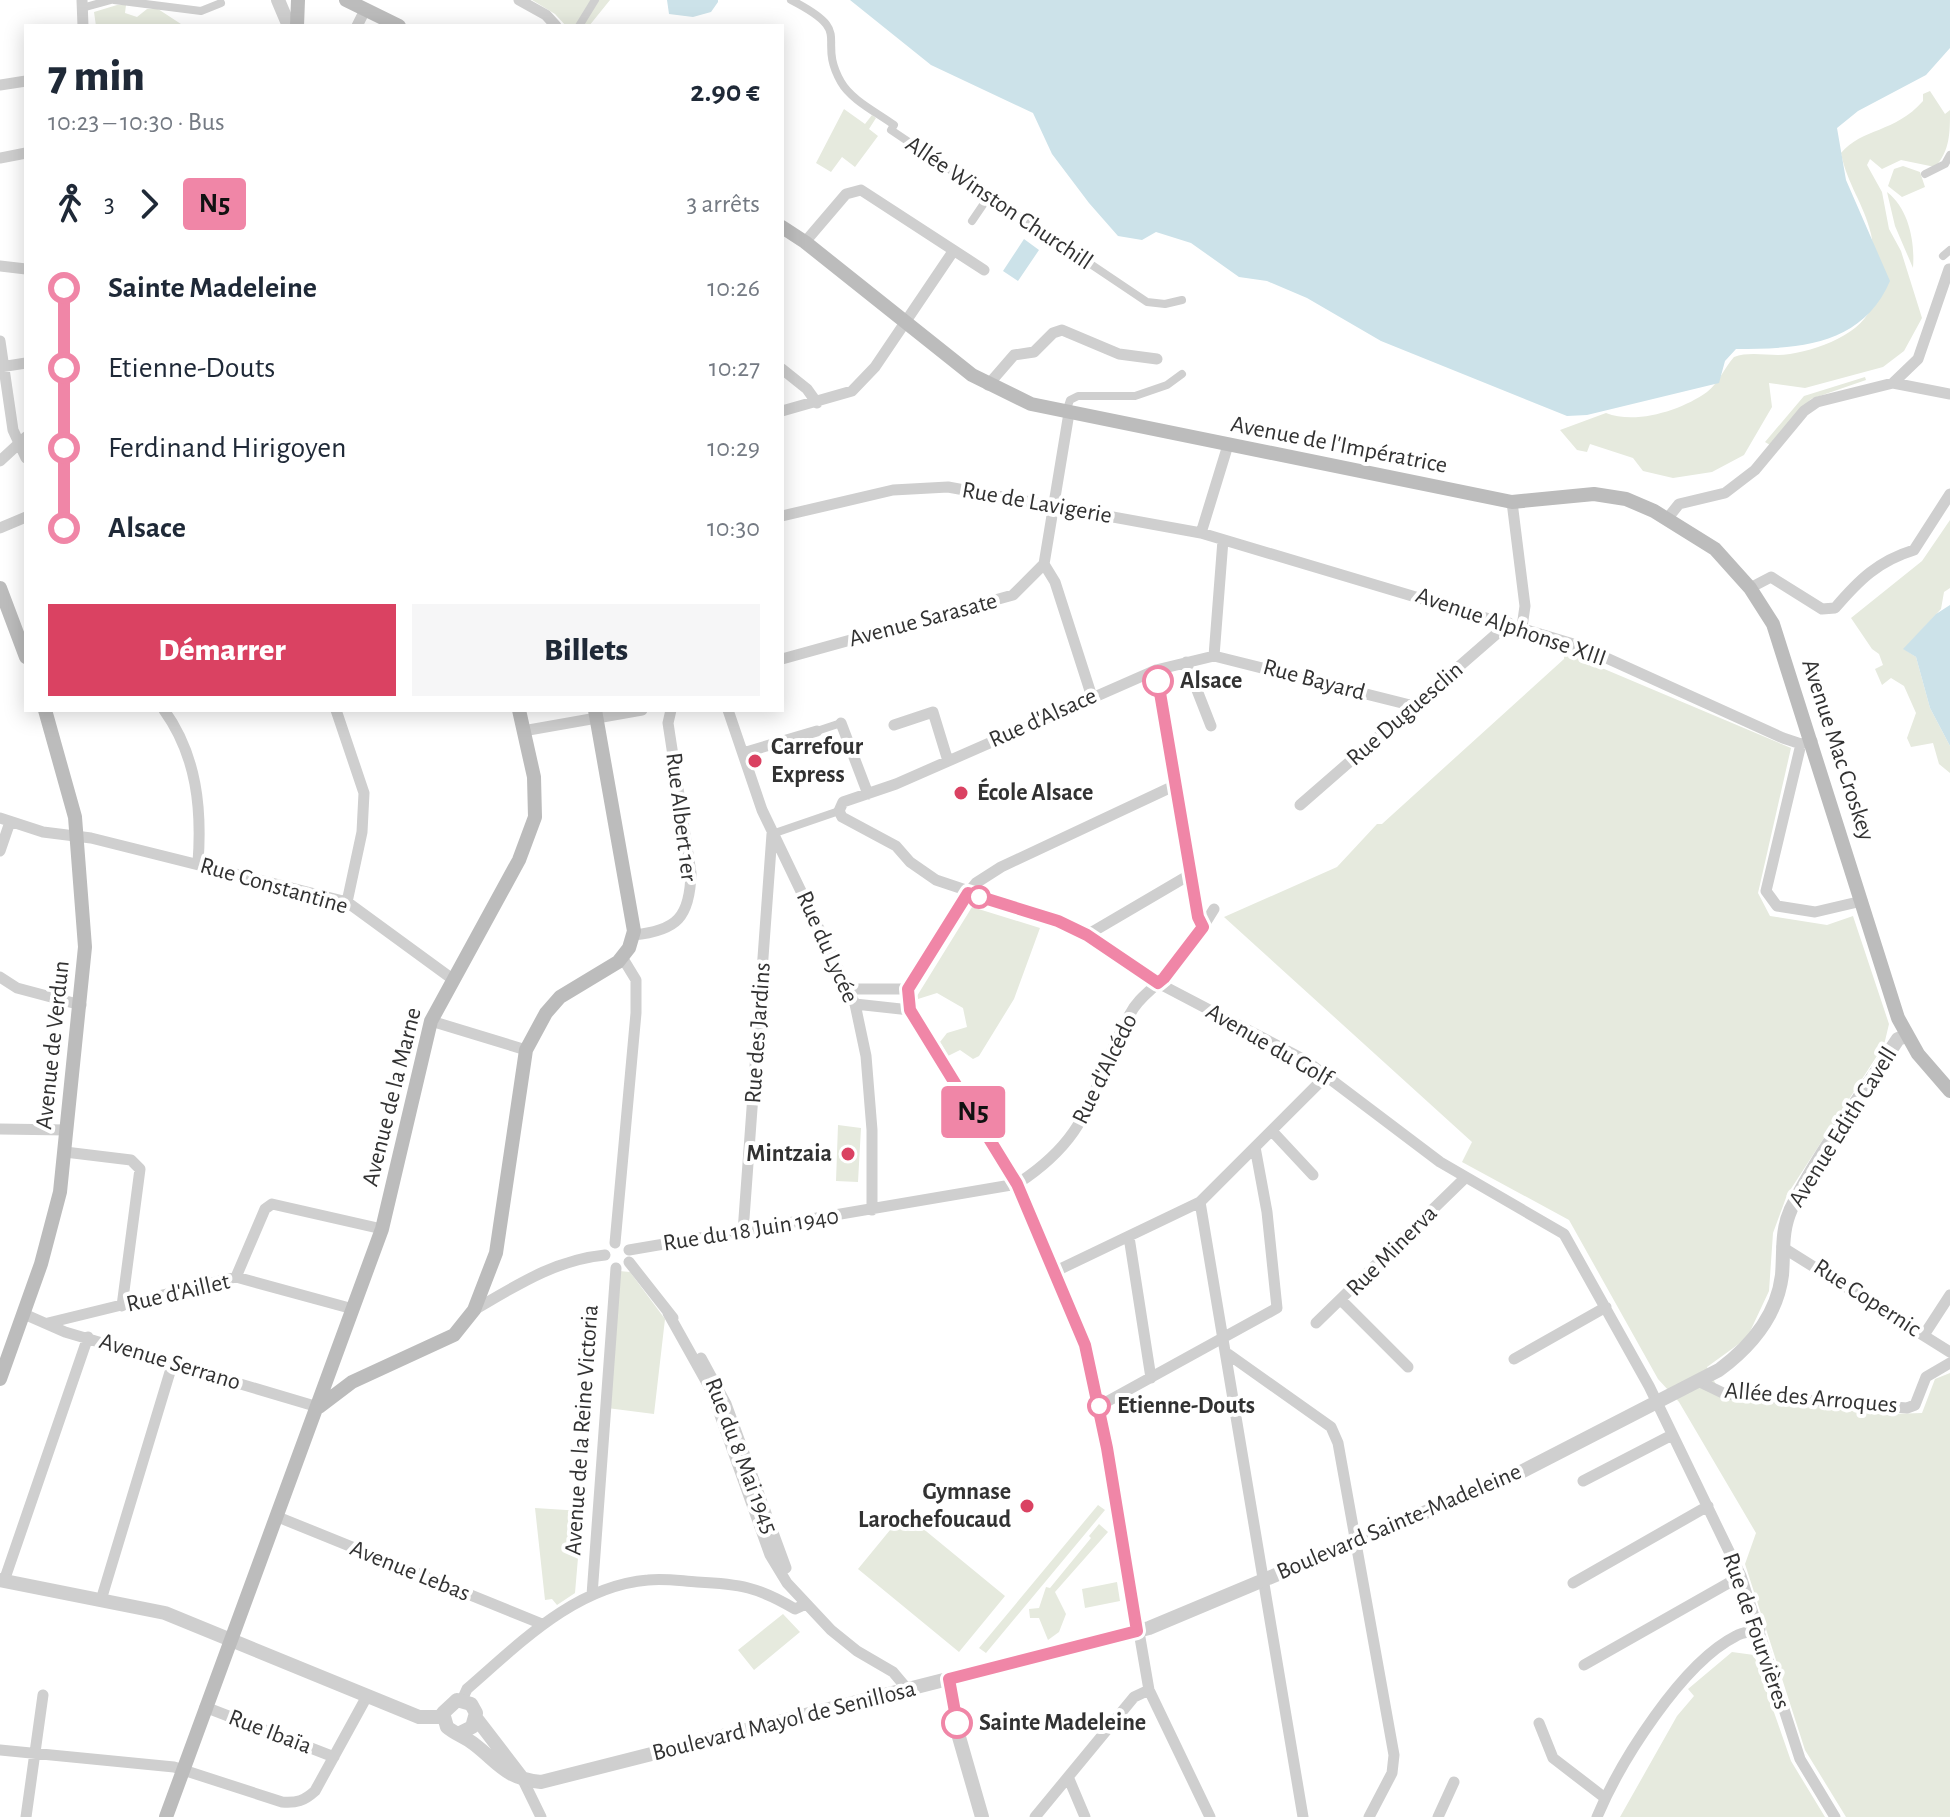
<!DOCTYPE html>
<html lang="fr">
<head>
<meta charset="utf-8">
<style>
  :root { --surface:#fff; --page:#f6f6f7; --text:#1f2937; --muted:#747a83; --accent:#da4262 }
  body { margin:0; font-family:"Alegreya Sans",sans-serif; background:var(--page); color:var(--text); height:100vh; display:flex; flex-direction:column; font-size:30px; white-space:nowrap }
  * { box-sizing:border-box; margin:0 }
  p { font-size:26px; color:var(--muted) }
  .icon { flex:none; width:44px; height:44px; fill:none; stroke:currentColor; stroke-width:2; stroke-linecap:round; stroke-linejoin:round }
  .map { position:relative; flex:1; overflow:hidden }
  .drawer { position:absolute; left:24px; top:24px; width:760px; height:688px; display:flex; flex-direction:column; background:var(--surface); border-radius:0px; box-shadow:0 4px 20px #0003 }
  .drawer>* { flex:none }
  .badge { padding:0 16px; border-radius:6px; font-size:28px; line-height:52px }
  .map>.badge { position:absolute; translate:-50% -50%; box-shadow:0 0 0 4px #fff }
  .legs { display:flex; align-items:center; gap:12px; height:88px; padding:0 24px; font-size:26px }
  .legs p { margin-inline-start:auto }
  .summary { display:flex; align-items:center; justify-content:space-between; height:136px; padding:0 24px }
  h1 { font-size:44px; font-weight:800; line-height:60px }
  .cta { display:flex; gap:16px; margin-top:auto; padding:16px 24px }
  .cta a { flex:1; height:92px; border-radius:0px; background:var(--accent); color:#fff; font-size:32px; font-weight:800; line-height:92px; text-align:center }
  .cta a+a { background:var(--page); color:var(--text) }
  ul { padding:0 24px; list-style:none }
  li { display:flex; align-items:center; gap:28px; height:80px; font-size:30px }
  li i { display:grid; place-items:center; width:12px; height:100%; margin:0 10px; background:currentColor }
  li i::after { content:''; width:20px; height:20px; margin:-10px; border:6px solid; border-radius:50%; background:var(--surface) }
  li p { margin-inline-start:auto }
  li:first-child i { background:linear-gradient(#0000 50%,currentColor 0) }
  li:last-child i { background:linear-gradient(currentColor 50%,#0000 0) }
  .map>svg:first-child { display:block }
  .green { fill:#e6eade }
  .water { fill:#cce2e9 }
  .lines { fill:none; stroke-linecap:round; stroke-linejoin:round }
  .pedestrian { stroke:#cfcfcf; stroke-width:8 }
  .minor { stroke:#cfcfcf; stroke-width:11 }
  .tertiary { stroke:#cfcfcf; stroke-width:14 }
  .secondary { stroke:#bcbcbc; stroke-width:14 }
  .line-1-casing { stroke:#fff; stroke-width:18 }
  .line-1 { stroke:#f086a7; stroke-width:12 }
  .stop-1-dot { fill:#fff; stroke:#f086a7; stroke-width:4 }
  .poi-dot { fill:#da4262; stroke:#fff; stroke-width:3 }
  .labels { text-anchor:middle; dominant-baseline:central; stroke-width:8; stroke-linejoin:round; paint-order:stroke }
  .street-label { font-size:24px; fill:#323232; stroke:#fff }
  .stop-label { font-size:24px; font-weight:bold; fill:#323232; stroke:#fff; text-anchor:start }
  .poi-label { font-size:24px; font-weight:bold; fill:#323232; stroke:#fff; text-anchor:start }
</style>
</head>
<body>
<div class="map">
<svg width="1950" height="1817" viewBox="0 0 1950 1817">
  <rect width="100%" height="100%" fill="#fff"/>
  <path class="green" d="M532,0H610L589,26H566L555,14Z
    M117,5H126L125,13L137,17L147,9H158L184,26H96L94,12Z
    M1930,91L1945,114L1950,110C1950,133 1950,151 1935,167L1901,160L1882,169L1870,159L1867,165L1882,192L1889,229L1901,251L1922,318L1904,351L1883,367L1805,388L1769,383L1772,407L1744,455L1712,472L1673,478L1643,471L1633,458L1590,444L1587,452L1577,450L1560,430L1606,413C1636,425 1682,410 1707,392C1718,384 1725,367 1734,357C1747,352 1764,355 1778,355C1808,354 1859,337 1871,308C1872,285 1876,257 1871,234C1864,204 1847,184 1841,153C1862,128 1895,133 1923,101V94Z
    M844,109L865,124L872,115L876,118L869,129L878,136L855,167L842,157L831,172L816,163Z
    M1903,166L1920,172L1925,187L1902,197L1888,186L1894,169Z
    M1887,192C1909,209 1915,242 1913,268L1895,226Z
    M1865,377L1866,380L1811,399L1770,445L1765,442L1804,396Z
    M1950,520V588L1944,592L1941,609L1904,649L1916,657L1930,708L1950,746V773L1939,764L1933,743L1911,747L1907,738L1916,713L1904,686L1891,678L1882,685L1875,669L1883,665L1879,654L1872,649L1851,618L1922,561Z
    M1564,652L1791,748L1758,893L1770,916L1827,925L1853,916L1889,1024L1884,1045L1787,1195L1773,1233L1769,1291L1747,1338L1707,1367L1723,1398L1890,1414L1922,1413L1935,1379L1950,1373V1817H1846L1805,1750L1745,1564L1756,1533L1679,1402L1658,1379L1569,1220L1462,1162L1472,1142L1224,917L1337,867L1377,824H1382L1564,659Z
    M972,907L1040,928L1014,999L979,1056L973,1059L960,1050L948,1056L940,1042L947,1033L967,1027L963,1008L937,993L918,999L917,996Z
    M838,1125L861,1128L858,1182L836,1181Z
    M619,1271L630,1272L665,1319L654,1414L607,1408Z
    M1098,1505L1105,1510L986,1653L979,1648Z
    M535,1508L582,1511L575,1593L557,1605L552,1599L545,1600Z
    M904,1513L1005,1596L959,1652L858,1569Z
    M1099,1524L1108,1532L1055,1592L1066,1614L1059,1632L1048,1640L1039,1618H1030L1029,1609L1039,1608L1046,1587L1050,1588L1091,1538L1089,1536Z
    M1117,1582L1120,1601L1085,1608L1082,1589Z
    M783,1614L800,1632L754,1670L738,1650Z
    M1732,1652L1754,1655L1791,1761L1825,1817H1620L1677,1716L1694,1696L1688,1689Z"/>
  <path class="water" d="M667,0H718V2L711,12L693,17L669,14Z
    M850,0H1950V48L1926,75L1858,111L1837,128L1846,180L1890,281C1862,346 1798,349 1736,349L1725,361L1719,383L1587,415L1567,416L1381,341L1307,298L1267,281L1239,277L1191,243L1156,232L1142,240L1118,236L1089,203L1052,154L1033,113L931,65Z
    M1024,239L1039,250L1018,281L1003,271Z
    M1950,605V746L1930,708L1916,657L1903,649L1936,614Z"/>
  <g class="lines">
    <path class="pedestrian" d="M114,0L201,11L221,3
      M791,0C857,34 815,36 841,82C851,100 878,113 894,125L891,130L1147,302L1165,304L1182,300
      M82,8L111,0
      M579,26L595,0
      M1925,174L1945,164L1950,155
      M972,221L989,196
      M1943,256L1950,250
      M1066,412L1070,400L1078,396H1135L1167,385L1182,374
      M817,731L841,723
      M772,834L839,811"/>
    <path class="minor" d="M82,0L83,26
      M519,0L546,15L556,26
      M357,26L365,10
      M0,85L26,81
      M0,158L26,153
      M805,242L846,194L861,190L984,270
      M0,266L26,269
      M0,341L13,430L26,458
      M0,367L26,363
      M782,369L807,389L817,403
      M1893,383L1918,359L1949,269
      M988,385L1014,355L1034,352L1053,333L1062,330L1119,354L1157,359
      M782,411L852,391L875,367L952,253
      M0,461L26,437
      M1512,502L1525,606L1522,627
      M782,516L893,490L948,487L1201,533L1580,646L1783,738L1801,744L1812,741
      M1667,519L1679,504L1725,493L1755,470L1804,411L1817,402L1893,383L1950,394
      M0,528L26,517
      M1201,533L1228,445
      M1044,564L1055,582L1092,697
      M1750,588L1771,577L1822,609L1835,608C1859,580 1878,561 1914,550L1950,494
      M1214,656L1223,540
      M782,659L1013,595L1044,564L1069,413
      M1186,662L1211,726
      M1156,670L1198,917L1203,927
      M1414,706L1214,656L1156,670L896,784L843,802L839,811L842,817L896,846L910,862L936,880L1058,921L1087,935L1158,983L1305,1060L1440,1162L1564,1234L1649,1386L1741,1576L1800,1759L1835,1817
      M164,710C197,756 202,809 198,863
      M336,710L364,793L362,832L347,902
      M728,710L762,810L855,1004L866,1056L872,1130V1210
      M841,723L868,794
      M894,725L933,712L948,761
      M523,731L642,710
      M1801,744L1766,891L1777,906L1815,912L1862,901
      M743,753L817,731
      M1300,805L1509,623
      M0,818L43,832L91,838L347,902L451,978
      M0,851L10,822
      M633,935C677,931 690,917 691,873L668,723L671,710
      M1087,935L1191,874
      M0,977L17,988L81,1005
      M849,989H908
      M908,989L910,1010L1017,1184L1085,1345L1111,1469L1149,1690L1210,1817
      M908,989L968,893L976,883L1001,867L1178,784
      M855,1004L910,1010
      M431,1021L526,1050
      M0,1129L67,1130
      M1272,1131L1313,1175
      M65,1152L131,1160L140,1169L122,1306
      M1200,1202L1303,1817
      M743,1232L772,834
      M1129,1237L1151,1378
      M615,1243L636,1013V980L622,957
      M1782,1247L1950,1352
      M629,1250L1017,1184C1097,1132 1088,1088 1130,1014C1138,998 1152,990 1163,978C1182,958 1200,933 1214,909
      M629,1262L673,1318
      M1056,1271L1200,1202L1326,1076
      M236,1277L265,1209L272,1204L382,1229
      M1342,1301L1408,1367
      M474,1310C517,1285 555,1260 605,1255
      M668,1313L711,1390L770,1555L787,1583L831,1630L857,1651L893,1672L909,1691
      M24,1314L65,1332L318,1407
      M48,1323L236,1277L353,1309
      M1316,1323L1466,1177
      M1924,1335L1950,1295
      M1228,1354L1331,1427L1338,1443L1394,1755L1392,1773L1369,1817
      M701,1358L726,1404L786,1568
      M1514,1359L1606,1307
      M1698,1381L1725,1394L1907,1408L1915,1405L1926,1377L1950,1363
      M1099,1406L1277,1308L1267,1212L1255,1147
      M1583,1481L1672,1435
      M278,1517L542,1624
      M4,1581L88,1337
      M1573,1583L1708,1506
      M592,1595L616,1268
      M101,1600L173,1362
      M1584,1665L1741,1576
      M462,1700L467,1689C519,1644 575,1586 648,1580C664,1578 681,1581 697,1582C740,1584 758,1587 795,1609L806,1604
      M205,1707L334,1757
      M1539,1723L1553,1758L1605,1798
      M0,1750L174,1767L282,1802C297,1803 304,1801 315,1791L366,1698
      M1069,1779L1085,1817
      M523,1780L541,1817
      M26,1817L43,1695
      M1035,1817L1134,1697L1149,1690
      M1438,1817L1454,1782
      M1597,1817C1620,1762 1682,1663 1736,1636C1743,1632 1752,1632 1760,1629"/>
    <path class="tertiary" d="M278,0L289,26
      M0,1580L165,1613L419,1717H443
      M949,1679L959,1737L982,1817
      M476,1718L522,1778
      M460,1733L472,1727L476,1713L471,1704L457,1700L443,1713L447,1727C455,1734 465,1737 474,1744C500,1764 505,1778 541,1782L1149,1628L1519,1473L1719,1370C1750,1347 1777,1316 1782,1275C1784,1251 1781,1231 1791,1209C1818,1154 1857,1103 1890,1051L1898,1039L1906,1036"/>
    <path class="secondary" d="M346,0L399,26
      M297,26L298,0
      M782,227L805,242L972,375L1031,404L1512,502L1594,494L1626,499L1654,511L1715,549L1750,588L1773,624L1898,1018L1918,1054L1950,1091
      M0,588L26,657
      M0,1379L41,1264L60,1192L85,947L75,817L45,710
      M319,1407L352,1382L454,1335L474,1310L496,1253L526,1050L546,1013L560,997L618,962L629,948L634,931L595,710
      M166,1817L382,1229L431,1021L519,860L535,817L534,777L519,710"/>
  </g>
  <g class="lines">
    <g class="line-1-casing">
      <path id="line-1" d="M957,1723L949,1679L1137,1631L1107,1448L1085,1345L1017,1184L910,1010L908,989L968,893L1058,921L1087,935L1158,983L1164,978L1203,927L1198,917L1158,681"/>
    </g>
    <use href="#line-1" class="line-1"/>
  </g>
  <g class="stop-1-dot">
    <circle cx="1158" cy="681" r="14"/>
    <circle cx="979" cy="897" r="10"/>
    <circle cx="1099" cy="1406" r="10"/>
    <circle cx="957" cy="1723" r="14"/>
  </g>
  <g class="poi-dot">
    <circle cx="755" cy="761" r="8"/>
    <circle cx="961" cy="793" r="8"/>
    <circle cx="848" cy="1154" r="8"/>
    <circle cx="1027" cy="1506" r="8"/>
  </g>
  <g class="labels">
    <g class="street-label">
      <text transform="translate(999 203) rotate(34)">Allée Winston Churchill</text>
      <text transform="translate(1339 445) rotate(11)">Avenue de l'Impératrice</text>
      <text transform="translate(1037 503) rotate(10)">Rue de Lavigerie</text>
      <text transform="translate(923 620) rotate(-15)">Avenue Sarasate</text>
      <text transform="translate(1511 627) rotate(19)">Avenue Alphonse XIII</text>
      <text transform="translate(1314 680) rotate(15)">Rue Bayard</text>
      <text transform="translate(1405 714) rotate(-41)">Rue Duguesclin</text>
      <text transform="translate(1043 718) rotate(-24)">Rue d'Alsace</text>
      <text transform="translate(1838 750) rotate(72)">Avenue Mac Croskey</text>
      <text transform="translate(681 817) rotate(83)">Rue Albert 1er</text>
      <text transform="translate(274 886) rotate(16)">Rue Constantine</text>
      <text transform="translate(827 947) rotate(66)">Rue du Lycée</text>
      <text transform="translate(758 1033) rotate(-86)">Rue des Jardins</text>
      <text transform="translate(53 1045) rotate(-84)">Avenue de Verdun</text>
      <text transform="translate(1269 1045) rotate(30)">Avenue du Golf</text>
      <text transform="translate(1105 1069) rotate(-64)">Rue d'Alcédo</text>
      <text transform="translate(392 1097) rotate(-76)">Avenue de la Marne</text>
      <text transform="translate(1843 1127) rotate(-58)">Avenue Edith Cavell</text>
      <text transform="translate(751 1230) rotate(-9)">Rue du 18 Juin 1940</text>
      <text transform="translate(1392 1251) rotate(-45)">Rue Minerva</text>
      <text transform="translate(178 1293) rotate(-13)">Rue d'Aillet</text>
      <text transform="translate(1867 1298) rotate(33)">Rue Copernic</text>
      <text transform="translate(170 1362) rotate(17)">Avenue Serrano</text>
      <text transform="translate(1811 1398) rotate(5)">Allée des Arroques</text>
      <text transform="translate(582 1430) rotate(-86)">Avenue de la Reine Victoria</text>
      <text transform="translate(741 1456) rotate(69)">Rue du 8 Mai 1945</text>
      <text transform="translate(1399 1522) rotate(-23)">Boulevard Sainte-Madeleine</text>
      <text transform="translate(410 1571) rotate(22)">Avenue Lebas</text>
      <text transform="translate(1756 1631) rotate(71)">Rue de Fourvières</text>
      <text transform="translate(784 1721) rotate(-14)">Boulevard Mayol de Senillosa</text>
      <text transform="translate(270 1732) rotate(21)">Rue Ibaïa</text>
    </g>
    <g class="stop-label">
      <text x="1180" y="681">Alsace</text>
      <text x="1117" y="1406">Etienne-Douts</text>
      <text x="979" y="1723">Sainte Madeleine</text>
    </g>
    <g class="poi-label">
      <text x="771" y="747">Carrefour<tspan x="771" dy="28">Express</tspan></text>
      <text x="977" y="793">École Alsace</text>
      <text x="832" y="1154" text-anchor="end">Mintzaia</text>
      <text x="1011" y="1492" text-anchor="end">Gymnase<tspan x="1011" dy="28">Larochefoucaud</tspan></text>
    </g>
  </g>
</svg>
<b class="badge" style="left:973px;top:1112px;background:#f086a7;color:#111">N5</b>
<section class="drawer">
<div class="summary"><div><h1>7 min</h1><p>10:23 – 10:30 · Bus</p></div><b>2.90 €</b></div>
<div class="legs"><svg class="icon" aria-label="walk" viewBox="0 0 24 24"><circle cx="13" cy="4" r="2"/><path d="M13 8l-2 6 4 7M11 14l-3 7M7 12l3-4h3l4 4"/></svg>3<svg class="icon" aria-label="forward" viewBox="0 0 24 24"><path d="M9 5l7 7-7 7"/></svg><b class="badge" style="background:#f086a7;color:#111">N5</b><p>3 arrêts</p></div>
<ul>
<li><i style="color:#f086a7"></i><b>Sainte Madeleine</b><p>10:26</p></li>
<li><i style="color:#f086a7"></i><span>Etienne-Douts</span><p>10:27</p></li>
<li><i style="color:#f086a7"></i><span>Ferdinand Hirigoyen</span><p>10:29</p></li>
<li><i style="color:#f086a7"></i><b>Alsace</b><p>10:30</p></li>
</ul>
<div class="cta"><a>Démarrer</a><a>Billets</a></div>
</section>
</div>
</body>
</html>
